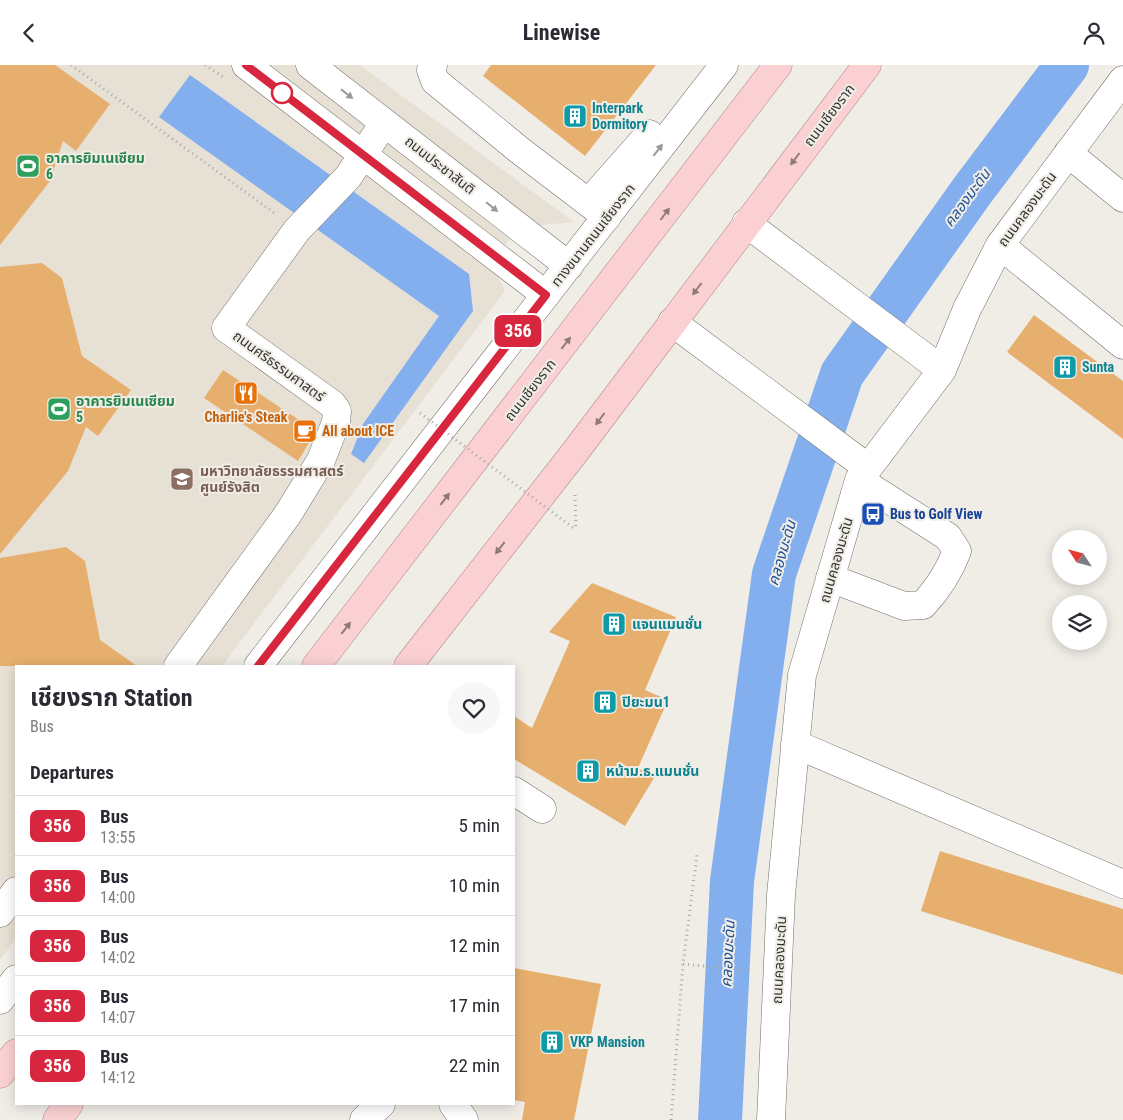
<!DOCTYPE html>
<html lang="en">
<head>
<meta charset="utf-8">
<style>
  :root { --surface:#fff; --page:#f7f7f7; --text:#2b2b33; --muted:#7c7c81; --line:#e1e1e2 }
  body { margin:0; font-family:"Roboto Condensed","Noto Sans Thai",sans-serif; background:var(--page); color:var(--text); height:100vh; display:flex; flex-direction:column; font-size:19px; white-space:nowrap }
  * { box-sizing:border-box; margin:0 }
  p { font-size:16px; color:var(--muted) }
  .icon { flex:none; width:28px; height:28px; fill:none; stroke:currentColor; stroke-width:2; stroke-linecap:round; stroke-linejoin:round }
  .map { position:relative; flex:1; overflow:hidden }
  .drawer { position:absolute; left:15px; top:600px; width:500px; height:440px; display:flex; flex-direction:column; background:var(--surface); border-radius:0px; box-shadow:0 2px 12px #0003 }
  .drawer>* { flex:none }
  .badge { padding:0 10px; border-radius:8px; font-size:18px; line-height:32px }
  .needle { width:32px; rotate:306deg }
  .tools { position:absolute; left:1052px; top:465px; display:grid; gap:10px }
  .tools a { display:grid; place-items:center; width:55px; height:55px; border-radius:50%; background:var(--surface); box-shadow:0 2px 12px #0003; font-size:25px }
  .map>.badge { position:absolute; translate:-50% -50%; box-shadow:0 0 0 2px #fff }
  h2 { padding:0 15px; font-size:19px; line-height:45px }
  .round { display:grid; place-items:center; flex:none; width:52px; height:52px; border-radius:26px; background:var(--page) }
  .overview { display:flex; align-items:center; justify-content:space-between; height:85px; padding:0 15px }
  h1 { font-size:24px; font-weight:700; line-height:38px }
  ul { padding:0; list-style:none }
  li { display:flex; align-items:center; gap:15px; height:60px; padding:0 15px; border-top:1px solid var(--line) }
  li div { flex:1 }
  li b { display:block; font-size:19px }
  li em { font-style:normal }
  li .badge { min-width:55px; font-weight:700; text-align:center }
  header { display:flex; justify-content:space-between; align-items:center; height:65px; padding:0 15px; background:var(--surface); font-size:22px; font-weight:700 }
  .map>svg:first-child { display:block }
  .built { fill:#e7e0d4 }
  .water { fill:#84afef }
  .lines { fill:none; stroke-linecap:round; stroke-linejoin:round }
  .river { stroke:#84afef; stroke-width:44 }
  .building { fill:#e6af6d }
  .minor-casing { stroke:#726f69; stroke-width:29 }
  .major-casing { stroke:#b38586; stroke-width:29 }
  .path { stroke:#aaa8a3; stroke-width:3; stroke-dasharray:1 4; stroke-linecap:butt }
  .minor { stroke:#fff; stroke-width:28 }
  .major { stroke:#fad0d2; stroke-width:28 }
  .path-bridge { stroke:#aaa8a3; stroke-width:3; stroke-dasharray:1 4; stroke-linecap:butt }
  .oneway { fill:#9a9998 }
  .oneway2 { fill:#8d7a79 }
  .line-casing { stroke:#fff; stroke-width:11 }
  .line { stroke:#d7263d; stroke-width:8 }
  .stop-dot { fill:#fff; stroke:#d7263d; stroke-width:2.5 }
  .labels { text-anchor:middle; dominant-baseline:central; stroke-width:4; stroke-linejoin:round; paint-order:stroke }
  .culture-label { font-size:14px; font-weight:bold; fill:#0d838f; stroke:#f0ede7; text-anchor:start }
  .street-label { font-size:14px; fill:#343330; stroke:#f0ede7 }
  .leisure-label { font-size:14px; font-weight:bold; fill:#27864d; stroke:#f0ede7; text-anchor:start }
  .food-label { font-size:14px; font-weight:bold; fill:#c56008; stroke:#f0ede7 }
  .education-label { font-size:14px; font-weight:bold; fill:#785e54; stroke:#f0ede7; text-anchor:start }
  .transit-label { font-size:14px; font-weight:bold; fill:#164399; stroke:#f0ede7; text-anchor:start }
  .water-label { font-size:15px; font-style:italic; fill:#1b4f9a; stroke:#f0ede7 }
</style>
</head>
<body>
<header><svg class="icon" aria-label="back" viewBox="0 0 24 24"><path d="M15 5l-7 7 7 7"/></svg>Linewise<svg class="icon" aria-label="person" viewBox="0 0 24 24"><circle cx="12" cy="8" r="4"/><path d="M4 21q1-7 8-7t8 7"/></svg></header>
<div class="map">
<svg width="1123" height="1055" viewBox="0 0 1123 1055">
  <rect width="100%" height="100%" fill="#f0ede7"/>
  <path class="built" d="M0,0H360L574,157L518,162L496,193L495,204L505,226L222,601H16V873L0,895Z"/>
  <path class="water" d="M190,10L469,209L473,246L364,398L351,389L363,359L439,251L159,52Z"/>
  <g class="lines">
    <path class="river" d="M720,1055L732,816L774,509L842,309L972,126L1067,0"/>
  </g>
  <path class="building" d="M0,0H55L110,39L76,86L63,76L50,116L0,180Z
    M491,0H656L585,91L483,11Z
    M42,198L62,213L82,291L131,325L98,371L86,362L68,406L0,489V202Z
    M1034,250L1123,316V374L1007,287Z
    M223,305L316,366L298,396L204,333Z
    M66,482L85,496L100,575L137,601H0V493Z
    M592,518L676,552L645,625L668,635L638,703L654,713L625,761L514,694V651L532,663L570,576L549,567Z
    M940,786L1123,844V910L921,846Z
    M514,903L601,919L574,1055H522L525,1037L514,1035Z"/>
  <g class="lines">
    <g class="minor-casing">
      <path id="minor" d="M246,0L546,230
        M310,0L569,201
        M433,0L431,5L435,16L518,84L607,152
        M1068,88L1123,133
        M589,137L649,69
        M746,158L942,305
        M1000,180L1123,280
        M672,257L868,403
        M830,513L904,541L923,540C938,524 949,507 957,486L948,472L859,415
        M178,601L288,449L321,395L336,357L337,346L332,339L226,263L297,165L348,112L384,58
        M258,601L724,0
        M795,679L1123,819
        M514,726L542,744
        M0,848L16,826
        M0,935L16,914
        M453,1039L464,1055
        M364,1055L381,1039
        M771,1055L781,830L802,610L859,415L942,305L967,244L1000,180L1123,15"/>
    </g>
    <g class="major-casing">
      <path id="major" d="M316,601L778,0
        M408,601L575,387L867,0
        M0,1009L16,988
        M57,1055L69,1039"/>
    </g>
    <path class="path" d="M71,0L277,150
      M205,0L223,12
      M575,430L576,465
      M683,899L752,906
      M671,1055L683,899L697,790"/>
    <use href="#minor" class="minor"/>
    <use href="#major" class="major"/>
    <path class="path-bridge" d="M420,348L576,465"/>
  </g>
  <defs><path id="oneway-solid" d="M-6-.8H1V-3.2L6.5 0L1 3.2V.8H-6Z" transform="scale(1.25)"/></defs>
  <g class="oneway">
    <use href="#oneway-solid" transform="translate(347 29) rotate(38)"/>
    <use href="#oneway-solid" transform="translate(658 85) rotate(-52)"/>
    <use href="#oneway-solid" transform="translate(492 142) rotate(39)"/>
  </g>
  <g class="oneway2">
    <use href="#oneway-solid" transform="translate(795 94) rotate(127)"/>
    <use href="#oneway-solid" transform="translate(665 149) rotate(-53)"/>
    <use href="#oneway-solid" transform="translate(697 224) rotate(127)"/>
    <use href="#oneway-solid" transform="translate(566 278) rotate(-52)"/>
    <use href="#oneway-solid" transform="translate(600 354) rotate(127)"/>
    <use href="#oneway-solid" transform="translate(445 434) rotate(-52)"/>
    <use href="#oneway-solid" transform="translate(500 483) rotate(128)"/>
    <use href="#oneway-solid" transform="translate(346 563) rotate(-52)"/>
  </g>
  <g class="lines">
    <g class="line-casing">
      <path id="line" d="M246,0L546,230L258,601"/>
    </g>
    <use href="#line" class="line"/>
  </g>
  <defs>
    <g id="building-square" transform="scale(1.25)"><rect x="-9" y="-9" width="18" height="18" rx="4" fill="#0f9aa8" stroke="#f0ede7"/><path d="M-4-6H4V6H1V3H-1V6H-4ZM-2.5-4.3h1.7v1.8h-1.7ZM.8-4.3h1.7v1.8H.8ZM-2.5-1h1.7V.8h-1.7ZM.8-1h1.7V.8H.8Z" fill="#fff"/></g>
    <g id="stadium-square" transform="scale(1.25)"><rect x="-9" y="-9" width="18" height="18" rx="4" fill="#2e9e5b" stroke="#f0ede7"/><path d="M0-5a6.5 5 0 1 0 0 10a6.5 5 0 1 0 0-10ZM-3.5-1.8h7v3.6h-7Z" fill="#fff"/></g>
    <g id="restaurant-square" transform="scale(1.25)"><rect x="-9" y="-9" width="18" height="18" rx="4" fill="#e8710a" stroke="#f0ede7"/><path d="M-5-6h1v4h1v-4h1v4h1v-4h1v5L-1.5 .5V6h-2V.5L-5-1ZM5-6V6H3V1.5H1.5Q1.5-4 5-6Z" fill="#fff"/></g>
    <g id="cafe-square" transform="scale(1.25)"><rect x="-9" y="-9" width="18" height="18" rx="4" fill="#e8710a" stroke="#f0ede7"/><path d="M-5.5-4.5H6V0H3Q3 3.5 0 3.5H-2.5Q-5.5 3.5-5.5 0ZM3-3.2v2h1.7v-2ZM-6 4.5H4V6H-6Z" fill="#fff"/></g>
    <g id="university-square" transform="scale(1.25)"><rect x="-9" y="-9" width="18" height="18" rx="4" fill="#8d6e63" stroke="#f0ede7"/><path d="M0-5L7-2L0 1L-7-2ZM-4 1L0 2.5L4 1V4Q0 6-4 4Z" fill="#fff"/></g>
    <g id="bus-square" transform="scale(1.25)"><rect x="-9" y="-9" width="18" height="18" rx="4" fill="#1a4fb4" stroke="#f0ede7"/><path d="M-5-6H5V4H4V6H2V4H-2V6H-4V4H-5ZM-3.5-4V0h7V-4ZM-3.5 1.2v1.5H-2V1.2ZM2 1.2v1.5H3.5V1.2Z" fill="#fff"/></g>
  </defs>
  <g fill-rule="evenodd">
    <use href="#building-square" x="575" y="51"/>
    <use href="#stadium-square" x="28" y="101"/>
    <use href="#building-square" x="1065" y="302"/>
    <use href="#restaurant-square" x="246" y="328"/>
    <use href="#stadium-square" x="59" y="344"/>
    <use href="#cafe-square" x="305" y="366"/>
    <use href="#university-square" x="182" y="414"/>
    <use href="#bus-square" x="873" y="449"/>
    <use href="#building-square" x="614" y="559"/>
    <use href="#building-square" x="605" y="637"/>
    <use href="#building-square" x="588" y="706"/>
    <use href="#building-square" x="552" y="977"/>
  </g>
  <circle class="stop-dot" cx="282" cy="28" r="10"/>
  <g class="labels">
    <g class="culture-label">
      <text x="592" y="43">Interpark<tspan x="592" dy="16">Dormitory</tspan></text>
      <text x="1082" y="302">Sunta</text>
      <text x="632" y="559">แจนแมนชั่น</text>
      <text x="622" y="637">ปิยะมน1</text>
      <text x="606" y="706">หน้าม.ธ.แมนชั่น</text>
      <text x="570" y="977">VKP Mansion</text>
    </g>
    <g class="street-label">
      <text transform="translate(829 50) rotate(-53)">ถนนเชียงราก</text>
      <text transform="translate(440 100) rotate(38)">ถนนประชาสันติ</text>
      <text transform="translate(1027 144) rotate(-54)">ถนนคลองมะดัน</text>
      <text transform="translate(593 170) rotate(-52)">ทางขนานถนนเชียงราก</text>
      <text transform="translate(279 301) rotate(36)">ถนนศรีธรรมศาสตร์</text>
      <text transform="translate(530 325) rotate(-52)">ถนนเชียงราก</text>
      <text transform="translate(836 495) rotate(-74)">ถนนคลองมะดัน</text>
      <text transform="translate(779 895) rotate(-87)">ถนนคลองมะดัน</text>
    </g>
    <g class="leisure-label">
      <text x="46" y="93">อาคารยิมเนเซียม<tspan x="46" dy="16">6</tspan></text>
      <text x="76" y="336">อาคารยิมเนเซียม<tspan x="76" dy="16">5</tspan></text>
    </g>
    <g class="food-label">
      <text x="246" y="352">Charlie's Steak</text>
      <text x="322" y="366" text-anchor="start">All about ICE</text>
    </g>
    <g class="education-label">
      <text x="200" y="406">มหาวิทยาลัยธรรมศาสตร์<tspan x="200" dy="16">ศูนย์รังสิต</tspan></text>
    </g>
    <g class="transit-label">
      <text x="890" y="449">Bus to Golf View</text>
    </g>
    <g class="water-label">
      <text transform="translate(967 133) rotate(-54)">คลองมะดัน</text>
      <text transform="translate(782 488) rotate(-74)">คลองมะดัน</text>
      <text transform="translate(728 889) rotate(-87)">คลองมะดัน</text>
    </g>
  </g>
</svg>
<div class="tools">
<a><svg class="needle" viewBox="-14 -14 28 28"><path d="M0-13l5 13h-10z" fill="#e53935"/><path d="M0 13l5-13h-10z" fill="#7c7c81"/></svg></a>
<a><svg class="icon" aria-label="layers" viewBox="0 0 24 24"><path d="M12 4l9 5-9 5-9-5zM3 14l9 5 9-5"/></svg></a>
</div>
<b class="badge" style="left:518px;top:266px;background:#d7263d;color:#fff">356</b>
<section class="drawer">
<div class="overview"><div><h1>เชียงราก Station</h1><p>Bus</p></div><a class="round"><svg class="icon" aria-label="heart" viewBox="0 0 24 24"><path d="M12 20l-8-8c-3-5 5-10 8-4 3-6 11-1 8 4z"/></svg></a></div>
<h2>Departures</h2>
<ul>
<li><span class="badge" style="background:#d7263d;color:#fff">356</span><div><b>Bus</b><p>13:55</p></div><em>5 min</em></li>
<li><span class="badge" style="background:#d7263d;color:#fff">356</span><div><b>Bus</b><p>14:00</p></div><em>10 min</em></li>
<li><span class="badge" style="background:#d7263d;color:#fff">356</span><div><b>Bus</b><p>14:02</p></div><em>12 min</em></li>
<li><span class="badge" style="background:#d7263d;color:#fff">356</span><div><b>Bus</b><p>14:07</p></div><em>17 min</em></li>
<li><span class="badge" style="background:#d7263d;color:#fff">356</span><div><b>Bus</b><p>14:12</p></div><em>22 min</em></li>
</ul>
</section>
</div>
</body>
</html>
